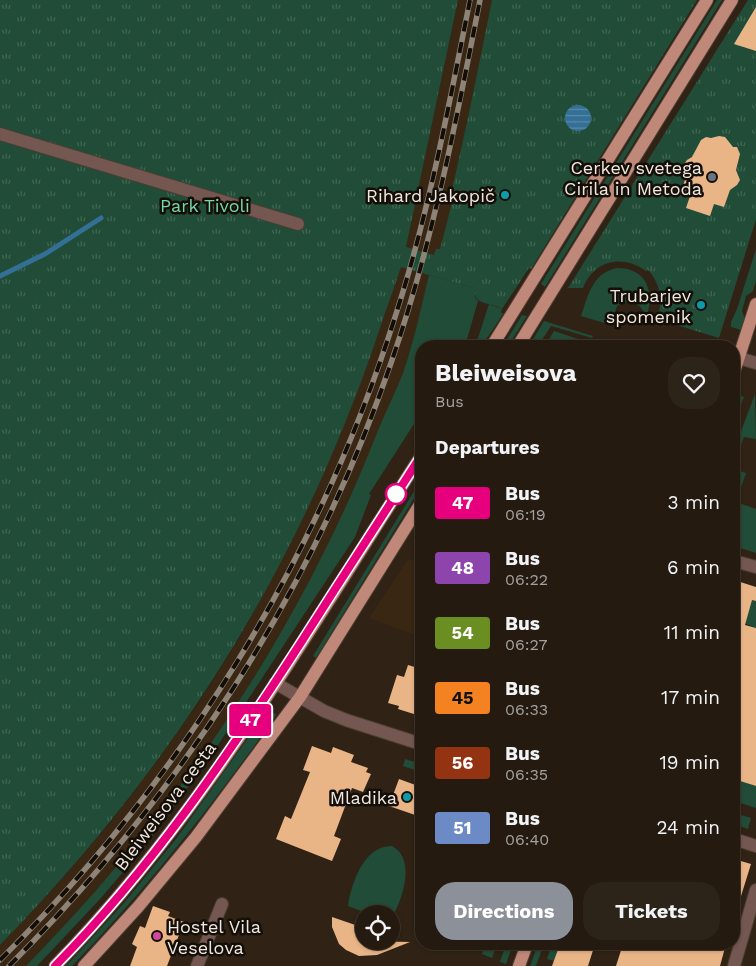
<!DOCTYPE html>
<html lang="en">
<head>
<meta charset="utf-8">
<style>
  :root { --surface:#241a10; --page:#2c2319; --text:#f1f3f6; --muted:#a3a19f; --line:#413830; --accent:#8c9099 }
  body { margin:0; font-family:"Work Sans",sans-serif; background:var(--page); color:var(--text); height:100vh; display:flex; flex-direction:column; font-size:19px; white-space:nowrap }
  * { box-sizing:border-box; margin:0 }
  p { font-size:16px; color:var(--muted) }
  .icon { flex:none; width:28px; height:28px; fill:none; stroke:currentColor; stroke-width:2; stroke-linecap:round; stroke-linejoin:round }
  .map { position:relative; flex:1; overflow:hidden }
  .drawer { position:absolute; left:415px; top:340px; width:325px; height:610px; display:flex; flex-direction:column; background:var(--surface); border-radius:20px; box-shadow:0 1px 4px #0004,0 0 0 1px var(--line) }
  .drawer>* { flex:none }
  .badge { padding:0 10px; border-radius:4px; font-size:18px; line-height:32px }
  .fabs { position:absolute; left:355px; top:905px; display:grid; gap:10px }
  .fabs a { display:grid; place-items:center; width:45px; height:45px; border-radius:50%; background:var(--surface); box-shadow:0 1px 4px #0004,0 0 0 1px var(--line); font-size:25px }
  .map>.badge { position:absolute; translate:-50% -50%; box-shadow:0 0 0 2px #fff }
  h2 { padding:0 20px; font-size:19px; line-height:45px }
  .round { display:grid; place-items:center; flex:none; width:52px; height:52px; border-radius:20px; background:var(--page) }
  .head { display:flex; align-items:center; justify-content:space-between; height:85px; padding:0 20px }
  h1 { font-size:24px; font-weight:700; line-height:38px }
  .primary-button { display:flex; gap:10px; margin-top:auto; padding:10px 20px }
  .primary-button a { flex:1; height:58px; border-radius:20px; background:var(--accent); color:#fff; font-size:20px; font-weight:700; line-height:58px; text-align:center }
  .primary-button a+a { background:var(--page); color:var(--text) }
  ul { padding:0; list-style:none }
  li { display:flex; align-items:center; gap:15px; height:65px; padding:0 20px }
  li div { flex:1 }
  li b { display:block; font-size:19px }
  li em { font-style:normal }
  li .badge { min-width:55px; font-weight:700; text-align:center }
  .map>svg:first-child { display:block }
  .built { fill:#392714 }
  .grass { fill:#204c38 }
  .park { fill:url(#park-tufts) }
  .water { fill:url(#water-rules) }
  .lines { fill:none; stroke-linecap:round; stroke-linejoin:round }
  .stream { stroke:#346f95; stroke-width:5 }
  .building { fill:#e9b587 }
  .minor-casing { stroke:#4b3e31; stroke-width:14 }
  .major-casing { stroke:#4b3e31; stroke-width:14 }
  .minor { stroke:#735750; stroke-width:12 }
  .major { stroke:#c08879; stroke-width:12 }
  .rail-casing { stroke:#8e8377; stroke-width:5.5 }
  .rail { stroke:#140e08; stroke-width:4; stroke-dasharray:11; stroke-linecap:butt }
  .line-casing { stroke:#fff; stroke-width:11 }
  .line { stroke:#e6007e; stroke-width:8 }
  .worship-dot { fill:#6b7280; stroke:#140e08; stroke-width:2 }
  .culture-dot { fill:#0f9aa8; stroke:#140e08; stroke-width:2 }
  .stop-dot { fill:#fff; stroke:#e6007e; stroke-width:2.5 }
  .hotel-dot { fill:#d1479c; stroke:#140e08; stroke-width:2 }
  .labels { text-anchor:middle; dominant-baseline:central; stroke-width:5; stroke-linejoin:round; paint-order:stroke }
  .poi-label { font-size:18px; fill:#f0e7de; stroke:#140e08; text-anchor:end }
  .park-label { font-size:18px; fill:#75d7a8; stroke:#140e08 }
  .street-label { font-size:18px; fill:#f0e7de; stroke:#140e08 }
</style>
</head>
<body>
<div class="map">
<svg width="756" height="966" viewBox="0 0 756 966">
  <defs>
    <pattern id="park-tufts" width="24" height="20" patternUnits="userSpaceOnUse" patternTransform="scale(1.25)"><rect width="24" height="20" fill="#204c38"/><path d="M3 7l-1-3M5 7V3M7 7l1-3M15 17l-1-3M17 17v-4M19 17l1-3" fill="none" stroke="#416654"/></pattern>
    <pattern id="water-rules" width="6" height="5" patternUnits="userSpaceOnUse" patternTransform="scale(1.25)"><rect width="6" height="5" fill="#346f95"/><path d="M0 2.5h6" fill="none" stroke="#5c8aa8"/></pattern>
  </defs>
  <rect width="100%" height="100%" fill="#302315"/>
  <path class="built" d="M458,0H492L469,113L452,190L455,191L440,250L436,249L416,330L403,373L365,464L328,546L290,617L238,705L179,790L141,839L54,938L26,966H0V945L57,885L110,823L153,767L200,701L243,632L296,533L349,413L397,279L406,247Z
    M408,559L421,563V637L369,618Z"/>
  <path class="grass" d="M717,0H722L545,287L541,284Z
    M756,249V281L753,291L746,296L742,311L745,319L741,330L731,327V322L737,309Z
    M617,268C647,268 654,291 647,316L645,315C641,302 628,298 617,306L611,325L581,316C588,296 592,273 617,268Z
    M429,275L474,288L475,297L478,301L465,346H421V413L369,494L371,495L355,537L214,751L145,846L101,898L37,966H26C177,812 298,634 377,433C385,413 395,393 403,373C414,341 421,308 429,275Z
    M489,304L502,309L501,312L503,314L487,338L480,346H473L478,338Z
    M522,315L527,316L508,346H503Z
    M544,321L593,336L592,338L551,326L538,346H529Z
    M554,331L590,343L589,346H545Z
    M734,394L744,397L734,424Z
    M755,394L756,439L744,437L734,465V450Z
    M734,469L746,473L736,502L756,509V553L734,546Z
    M421,480V487L316,658L313,656Z
    M734,594L756,601V628L734,619Z
    M273,713L276,714L275,717C213,804 147,889 72,966H66L123,904L176,839L258,724Z
    M405,759L421,764V772L403,766Z
    M734,778L740,779V781L756,786V808L734,801Z
    M734,813L751,818L748,829L737,825L739,820L734,818Z
    M392,846C417,859 402,901 391,919V914H369L348,906C351,884 364,845 392,846Z
    M485,944H497L492,958L482,954Z
    M506,944H513L506,964L500,962Z
    M538,944H544L536,966H530Z
    M552,944H560L554,961L547,959Z"/>
  <path class="park" d="M0,0H458L406,247L434,255L436,249H440L455,191L452,190L469,113L492,0H697L531,269L529,268L502,309C490,301 474,307 474,288L401,267C394,288 386,310 379,331C300,567 174,767 0,945Z
    M748,0H756V219L719,338L657,319C663,301 661,284 648,270L646,271C622,254 594,260 583,288H568Z"/>
  <path class="water" d="M565 118a13 13 0 1 1 26 0a13 13 0 1 1-26 0Z"/>
  <g class="lines">
    <path class="stream" d="M0,276L45,254L101,218"/>
  </g>
  <path class="building" d="M756,7V51L734,44Z
    M719,136L725,137L733,147H737L740,154L736,170L740,180L737,185L730,190L724,207L714,204L710,216L686,208L690,196L681,193L686,176L684,164L687,160L692,157L701,140L706,137L711,138Z
    M734,580L756,587V601L752,600L745,625L756,628V786L740,781V779L734,778Z
    M408,665L421,669V713L418,712L417,715L398,709L399,706L388,703L397,675L404,677Z
    M312,746L331,753L333,747L354,755L351,762L368,768L366,772L371,774L363,792L352,788L334,836L341,839L332,861L276,839L285,816L291,819L310,772L303,770Z
    M399,779L421,787V817L389,806Z
    M734,859L751,864L737,909L734,908Z
    M153,906L170,912L168,916L184,922L167,966H130L137,947L132,944L140,926L145,928Z
    M332,917L364,928V941L410,942L377,955L359,956L346,950L339,944L332,927Z
    M560,944H595L588,966H552Z
    M623,944H726L720,966H616Z"/>
  <g class="lines">
    <g class="minor-casing">
      <path id="minor" d="M0,134L298,224
        M739,358L756,363
        M734,561L756,567
        M275,683L324,711L346,720L421,744
        M734,839L756,846
        M197,966L222,904
        M734,966L756,890"/>
    </g>
    <g class="major-casing">
      <path id="major" d="M492,346L707,0
        M518,346L732,0
        M734,372L756,304
        M55,966C202,816 308,631 421,456
        M84,966L138,907L196,837L300,697L421,503
        M519,966L527,944"/>
    </g>
    <use href="#minor" class="minor"/>
    <use href="#major" class="major"/>
    <g class="rail-casing">
      <path id="rail" d="M0,960C182,780 319,559 396,314C429,212 449,105 470,0
        M9,966C179,796 313,591 391,363C432,245 456,122 480,0"/>
    </g>
    <use href="#rail" class="rail"/>
  </g>
  <g class="lines">
    <g class="line-casing">
      <path id="line" d="M55,966C150,870 227,757 300,644C340,581 381,518 421,456"/>
    </g>
    <use href="#line" class="line"/>
  </g>
  <circle class="worship-dot" cx="712" cy="177" r="5"/>
  <g class="culture-dot">
    <circle cx="505" cy="195" r="5"/>
    <circle cx="701" cy="305" r="5"/>
    <circle cx="407" cy="797" r="5"/>
  </g>
  <circle class="stop-dot" cx="396" cy="494" r="10"/>
  <circle class="hotel-dot" cx="157" cy="936" r="5"/>
  <g class="labels">
    <g class="poi-label">
      <text x="702" y="167">Cerkev svetega<tspan x="702" dy="21">Cirila in Metoda</tspan></text>
      <text x="495" y="195">Rihard Jakopič</text>
      <text x="691" y="295">Trubarjev<tspan x="691" dy="21">spomenik</tspan></text>
      <text x="397" y="797">Mladika</text>
      <text x="167" y="926" text-anchor="start">Hostel Vila<tspan x="167" dy="21">Veselova</tspan></text>
    </g>
    <g class="park-label">
      <text x="205" y="205">Park Tivoli</text>
    </g>
    <g class="street-label">
      <text transform="translate(165 806) rotate(-53)">Bleiweisova cesta</text>
    </g>
  </g>
</svg>
<div class="fabs">
<a><svg class="icon" aria-label="locate" viewBox="0 0 24 24"><circle cx="12" cy="12" r="6"/><path d="M12 2v4M12 18v4M2 12h4M18 12h4"/></svg></a>
</div>
<b class="badge" style="left:250px;top:720px;background:#e6007e;color:#fff">47</b>
<section class="drawer">
<div class="head"><div><h1>Bleiweisova</h1><p>Bus</p></div><a class="round"><svg class="icon" aria-label="heart" viewBox="0 0 24 24"><path d="M12 20l-8-8c-3-5 5-10 8-4 3-6 11-1 8 4z"/></svg></a></div>
<h2>Departures</h2>
<ul>
<li><span class="badge" style="background:#e6007e;color:#fff">47</span><div><b>Bus</b><p>06:19</p></div><em>3 min</em></li>
<li><span class="badge" style="background:#8e44ad;color:#fff">48</span><div><b>Bus</b><p>06:22</p></div><em>6 min</em></li>
<li><span class="badge" style="background:#6b8e23;color:#fff">54</span><div><b>Bus</b><p>06:27</p></div><em>11 min</em></li>
<li><span class="badge" style="background:#f58220;color:#111">45</span><div><b>Bus</b><p>06:33</p></div><em>17 min</em></li>
<li><span class="badge" style="background:#943312;color:#fff">56</span><div><b>Bus</b><p>06:35</p></div><em>19 min</em></li>
<li><span class="badge" style="background:#6c8bc6;color:#fff">51</span><div><b>Bus</b><p>06:40</p></div><em>24 min</em></li>
</ul>
<div class="primary-button"><a>Directions</a><a>Tickets</a></div>
</section>
</div>
</body>
</html>
